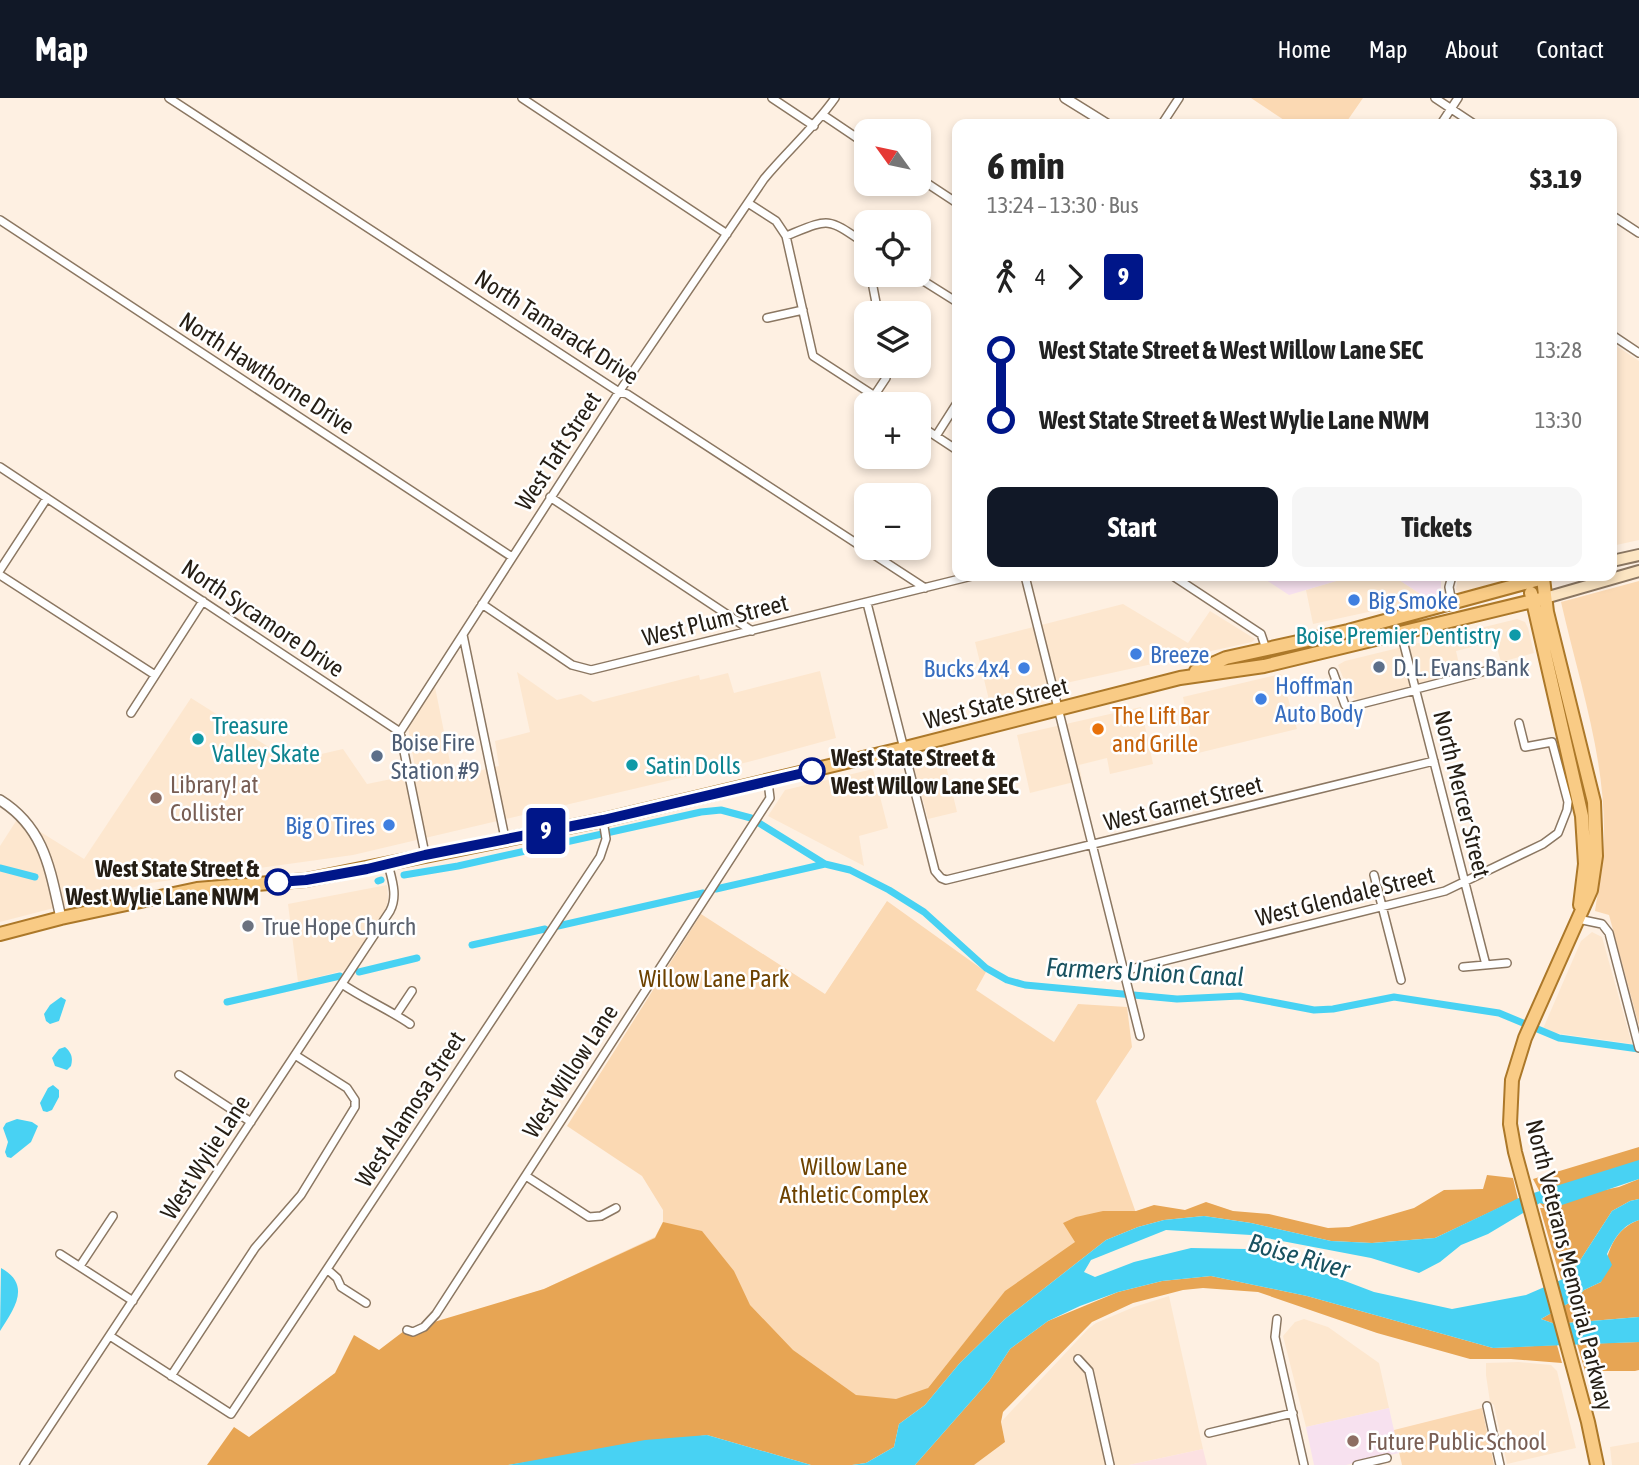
<!DOCTYPE html>
<html lang="en">
<head>
<meta charset="utf-8">
<style>
  :root { --surface:#fff; --page:#f6f6f6; --text:#222; --muted:#767676; --accent:#111827 }
  body { margin:0; font-family:"Asap Condensed",sans-serif; background:var(--page); color:var(--text); height:100vh; display:flex; flex-direction:column; font-size:26px; white-space:nowrap }
  * { box-sizing:border-box; margin:0 }
  p { font-size:23px; color:var(--muted) }
  .icon { flex:none; width:38px; height:38px; fill:none; stroke:currentColor; stroke-width:2; stroke-linecap:round; stroke-linejoin:round }
  .map { position:relative; flex:1; overflow:hidden }
  .side { position:absolute; left:952px; top:21px; width:665px; height:462px; display:flex; flex-direction:column; background:var(--surface); border-radius:14px; box-shadow:0 4px 10px #0003 }
  .side>* { flex:none }
  .badge { padding:0 14px; border-radius:5px; font-size:24px; line-height:46px }
  .needle { width:46px; rotate:303deg }
  .controls { position:absolute; left:854px; top:21px; display:grid; gap:14px }
  .controls a { display:grid; place-items:center; width:77px; height:77px; border-radius:14px; background:var(--surface); box-shadow:0 4px 10px #0003; font-size:35px }
  .map>.badge { position:absolute; translate:-50% -50%; box-shadow:0 0 0 4px #fff }
  .legs { display:flex; align-items:center; gap:10px; height:77px; padding:0 35px; font-size:23px }
  .legs p { margin-inline-start:auto }
  .overview { display:flex; align-items:center; justify-content:space-between; height:119px; padding:0 35px }
  h1 { font-size:38px; font-weight:700; line-height:52px }
  .action { display:flex; gap:14px; margin-top:auto; padding:14px 35px }
  .action a { flex:1; height:80px; border-radius:14px; background:var(--accent); color:#fff; font-size:28px; font-weight:700; line-height:80px; text-align:center }
  .action a+a { background:var(--page); color:var(--text) }
  ul { padding:0 35px; list-style:none }
  li { display:flex; align-items:center; gap:24px; height:70px; font-size:26px }
  li i { display:grid; place-items:center; width:10px; height:100%; margin:0 9px; background:currentColor }
  li i::after { content:''; width:18px; height:18px; margin:-9px; border:5px solid; border-radius:50%; background:var(--surface) }
  li p { margin-inline-start:auto }
  li:first-child i { background:linear-gradient(#0000 50%,currentColor 0) }
  li:last-child i { background:linear-gradient(currentColor 50%,#0000 0) }
  header { display:flex; align-items:center; gap:42px; box-sizing:border-box; height:98px; padding:0 35px; background:var(--accent); color:#fff }
  header strong { font-size:33px }
  nav { display:flex; gap:38px; margin-inline-start:auto; font-size:24px }
  .map>svg:first-child { display:block }
  .built { fill:#fde7cf }
  .industrial { fill:#fce1e2 }
  .education { fill:#f7e1ef }
  .green { fill:#fbd9b3 }
  .forest { fill:#e7a554 }
  .water { fill:#48d2f3 }
  .lines { fill:none; stroke-linecap:round; stroke-linejoin:round }
  .canal { stroke:#48d2f3; stroke-width:7 }
  .minor-casing { stroke:#8b7762; stroke-width:10 }
  .tertiary-casing { stroke:#8b7762; stroke-width:12 }
  .secondary-casing { stroke:#8b7762; stroke-width:14 }
  .primary-casing { stroke:#ac7829; stroke-width:16 }
  .minor { stroke:#fff; stroke-width:7 }
  .tertiary { stroke:#fff; stroke-width:9 }
  .secondary { stroke:#fce5c2; stroke-width:10 }
  .primary { stroke:#f9cb85; stroke-width:12 }
  .line-1-casing { stroke:#fff; stroke-width:16 }
  .line-1 { stroke:#001689; stroke-width:10 }
  .shop-dot { fill:#3f7fe0; stroke:#fff; stroke-width:2.5 }
  .culture-dot { fill:#0f9aa8; stroke:#fff; stroke-width:2.5 }
  .service-dot { fill:#5c6f8a; stroke:#fff; stroke-width:2.5 }
  .food-dot { fill:#e8710a; stroke:#fff; stroke-width:2.5 }
  .stop-1-dot { fill:#fff; stroke:#001689; stroke-width:3.5 }
  .education-dot { fill:#8d6e63; stroke:#fff; stroke-width:2.5 }
  .worship-dot { fill:#6b7280; stroke:#fff; stroke-width:2.5 }
  .labels { text-anchor:middle; dominant-baseline:central; stroke-width:5; stroke-linejoin:round; paint-order:stroke }
  .street-label { font-size:24px; fill:#251e15; stroke:#fff }
  .shop-label { font-size:24px; fill:#366cbe; stroke:#fff; text-anchor:start }
  .culture-label { font-size:24px; fill:#0d838f; stroke:#fff; text-anchor:start }
  .service-label { font-size:24px; fill:#4e5e75; stroke:#fff; text-anchor:start }
  .food-label { font-size:24px; fill:#c56008; stroke:#fff; text-anchor:start }
  .stop-label { font-size:24px; font-weight:bold; fill:#251e15; stroke:#fff; text-anchor:start }
  .education-label { font-size:24px; fill:#785e54; stroke:#fff; text-anchor:start }
  .worship-label { font-size:24px; fill:#5b616d; stroke:#fff; text-anchor:start }
  .park-label { font-size:24px; fill:#6d4200; stroke:#fff }
  .water-label { font-size:26px; font-style:italic; fill:#195260; stroke:#fff }
</style>
</head>
<body>
<header>
<strong>Map</strong>
<nav><a>Home</a><a>Map</a><a>About</a><a>Contact</a></nav>
</header>
<div class="map">
<svg width="1639" height="1367" viewBox="0 0 1639 1367">
  <rect width="100%" height="100%" fill="#fef0e2"/>
  <path class="built" d="M1612,245L1639,263V442L1612,448Z
    M1353,478H1393L1428,501L1313,526L1306,492Z
    M1458,478H1506L1503,482L1493,486L1461,494L1456,492Z
    M1123,506L1188,545L1210,513L1255,541L1252,544L989,602L975,544Z
    M1517,521L1525,524L1528,530L1534,555L1501,564L1495,543L1456,553L1461,575L1359,603L1351,599L1338,567L1345,563Z
    M820,573L836,640L748,664L353,757L150,785L0,824V748L18,720L84,761L191,600L291,663L343,651L367,686L416,676L408,629L435,589L453,679L499,668L495,643L530,634L517,574L557,602L581,596L593,604L699,577L700,582L728,575L734,595Z
    M1281,576L1297,631L1194,656L1183,599Z
    M1141,609L1153,666L1110,676L1107,660L1079,667L1082,682L1030,695L1017,637Z
    M943,655L957,714L928,721L912,662Z
    M873,671L888,730L859,738L864,768L768,718L785,692Z
    M387,787L388,800L386,812L345,872L298,884L288,806Z
    M1592,834L1602,839L1632,946L1542,933L1581,843Z
    M1169,1198L1203,1351L1129,1367H974L1005,1344L1001,1324L1088,1231L1096,1225L1134,1209Z
    M1304,1221L1328,1229L1379,1265L1389,1310L1306,1329L1283,1238L1295,1224Z
    M1519,1264L1551,1267L1557,1273L1576,1350L1507,1366L1494,1307L1490,1304L1486,1277V1265Z
    M1639,1344V1367H1612L1610,1349Z"/>
  <path class="industrial" d="M1203,1351L1207,1367H1129Z"/>
  <path class="education" d="M1260,478H1353L1289,497Z
    M1393,478H1444L1441,483V496L1437,500L1428,501Z
    M1389,1310L1399,1355L1346,1367H1314L1306,1329Z"/>
  <path class="green" d="M1251,0H1363L1345,26H1290Z
    M1639,483V928L1609,817L1595,813C1599,786 1605,759 1604,732C1604,655 1578,579 1561,504Z
    M887,803L986,874L976,892L1054,944L1078,906L1127,909L1132,949L1096,1003L1136,1115L1004,1195L915,1306L857,1359L434,1227L544,1191L655,1139L663,1124V1112L642,1078L567,1028L701,816L825,896Z
    M1482,1310L1494,1367H1402L1394,1332Z"/>
  <path class="forest" d="M1639,1049V1063L1543,1100L1533,1081Z
    M1487,1077L1513,1080L1518,1101L1435,1140L1372,1145L1331,1143L1251,1125L1204,1118L1164,1122L1138,1129L1106,1142L1005,1221L959,1266L925,1307L899,1326L894,1349L866,1365L852,1367H811L707,1337L508,1367H207L234,1329L249,1339L335,1275L354,1237L379,1252L404,1233L544,1191L655,1140L663,1124L702,1133L734,1173L750,1207L793,1252L856,1297L896,1301L928,1290L1005,1193L1075,1144L1063,1125L1076,1119L1103,1113H1136L1154,1107L1185,1112L1206,1104L1233,1113L1269,1116L1328,1130L1349,1129L1414,1110L1444,1092L1483,1091Z
    M1639,1081V1101L1630,1103L1612,1113L1570,1178L1561,1182L1540,1110H1544L1540,1105L1619,1089Z
    M1639,1122V1219L1555,1226L1541,1221L1576,1201L1584,1192L1601,1184C1607,1159 1611,1132 1639,1122Z
    M1211,1178L1307,1198L1493,1250L1557,1247L1562,1265L1511,1261H1470L1377,1235L1258,1194L1203,1190L1183,1192L1133,1205L1092,1224L1003,1314L1001,1324L1005,1344L974,1367H915L989,1283L1010,1251L1048,1223L1118,1194L1162,1183Z
    M1639,1244V1272L1635,1273H1585L1577,1246Z"/>
  <path class="water" d="M61,899L66,902L59,923L50,926L46,923L44,916L50,907Z
    M65,949C72,955 73,960 71,968L67,972L55,968L52,960L59,951Z
    M53,987L59,992V999L52,1012L47,1014L43,1013L40,1005L48,990Z
    M17,1021L32,1024L38,1028L31,1044L11,1060L7,1059L5,1054L8,1044L3,1030L6,1025Z
    M1639,1062V1081L1556,1109L1540,1105L1488,1136L1461,1147L1440,1164L1419,1175L1371,1160L1251,1137L1166,1132L1091,1162L1084,1174L1095,1179L1134,1164L1191,1150L1246,1151L1287,1161L1374,1194L1452,1211L1526,1197L1570,1178L1612,1113L1630,1103L1639,1101V1122C1621,1128 1615,1140 1607,1156L1612,1167L1601,1184L1584,1192L1576,1201L1541,1221L1555,1226L1639,1219V1244L1493,1250L1307,1198L1211,1178L1162,1183L1118,1194L1080,1208L1048,1223L1010,1251L989,1283L915,1367H852L866,1365L894,1349L899,1326L925,1307L959,1266L1005,1221L1106,1142L1138,1129L1164,1122L1204,1118L1251,1125L1331,1143L1372,1145L1435,1140L1521,1099Z
    M1,1170C32,1187 14,1211 0,1233Z
    M707,1337L811,1367H508L645,1342Z"/>
  <g class="lines">
    <path class="canal" d="M0,770L35,779
      M404,777L458,768L701,714L721,712L751,720L825,766L850,772L889,792L924,814L986,870L1007,882L1025,887L1177,901L1240,898L1314,912L1333,911L1394,899L1499,915L1559,940L1639,951
      M378,783L381,782
      M716,791L825,766
      M558,828L703,795
      M472,847L545,831
      M359,874L417,860
      M227,904L340,878"/>
    <g class="minor-casing">
      <path id="minor" d="M169,0L619,294L627,296L925,490
        M522,0L727,136
        M772,0L814,28
        M1435,0L1474,26
        M823,17L866,46
        M1162,26L1179,0
        M1441,26L1458,0
        M919,80L957,105
        M748,105L776,123L786,138L813,258L887,306
        M1613,118L1639,135
        M0,122L512,459
        M786,138C831,120 826,119 866,146
        M876,177L873,189L878,215
        M914,177L957,204
        M767,220L803,212
        M1612,237L1639,255
        M874,298L886,280L888,268
        M919,327L957,352
        M936,338L957,305
        M0,369L400,634L425,756
        M550,399L752,533
        M0,472L47,400
        M0,477L155,577
        M1025,478L1140,938
        M1173,478L1261,536L1266,551
        M867,505L935,773L941,780L946,782L1434,663
        M1452,505L1449,489L1452,478
        M482,506L572,567L591,572L972,478
        M1401,535L1486,867
        M463,537L505,740
        M1333,574L1345,607L1349,609L1416,592
        M1416,591L1505,568H1513L1524,574
        M131,615L203,503
        M400,634L619,294L764,81C787,53 814,30 835,0
        M1374,777L1401,882
        M1578,821L1602,826L1609,835L1639,950
        M1463,869L1507,865
        M1123,873L1445,793L1543,746L1558,735L1567,712L1568,704L1552,644L1525,649L1519,625
        M342,886C364,901 388,911 410,926
        M396,917L412,893
        M179,977L251,1024
        M526,1078L589,1119L601,1118L616,1110
        M60,1156L133,1203
        M80,1168L113,1118
        M328,1172L337,1180L341,1189L366,1205
        M1277,1221L1275,1239L1304,1367
        M407,1232L413,1234L424,1229L436,1216L770,700L768,684
        M110,1238L231,1316L600,759L606,741L603,722
        M1078,1261L1089,1273L1110,1367
        M171,1278L255,1150L301,1097L355,1009V1002L347,990L295,957
        M1487,1308L1500,1367
        M1209,1335L1293,1315
        M24,1367L390,813C398,798 392,782 388,766
        M1357,1367L1387,1360"/>
    </g>
    <g class="tertiary-casing">
      <path id="tertiary" d="M1065,0L1107,26
        M0,702C45,730 50,772 61,820"/>
    </g>
    <g class="secondary-casing">
      <path id="secondary" d="M1612,463L1639,457
        M1545,500L1639,473"/>
    </g>
    <g class="primary-casing">
      <path id="primary" d="M1531,495L1582,718L1585,766L1580,807
        M1196,573L1226,560L1348,533L1543,480L1547,514L1594,704L1596,758L1591,792L1525,940L1512,982L1510,1026L1515,1054L1588,1324L1597,1367
        M0,836L61,820L197,791L306,782L603,722L905,650L1180,580L1264,568L1545,500"/>
    </g>
    <use href="#minor" class="minor"/>
    <use href="#tertiary" class="tertiary"/>
    <use href="#secondary" class="secondary"/>
    <use href="#primary" class="primary"/>
  </g>
  <g class="lines">
    <g class="line-1-casing">
      <path id="line-1" d="M278,784L306,782L367,771L425,757L603,722L812,673"/>
    </g>
    <use href="#line-1" class="line-1"/>
  </g>
  <g class="shop-dot">
    <circle cx="1354" cy="502" r="7"/>
    <circle cx="1136" cy="556" r="7"/>
    <circle cx="1024" cy="570" r="7"/>
    <circle cx="1261" cy="601" r="7"/>
    <circle cx="389" cy="727" r="7"/>
  </g>
  <g class="culture-dot">
    <circle cx="1515" cy="537" r="7"/>
    <circle cx="198" cy="641" r="7"/>
    <circle cx="632" cy="667" r="7"/>
  </g>
  <g class="service-dot">
    <circle cx="1379" cy="569" r="7"/>
    <circle cx="377" cy="658" r="7"/>
  </g>
  <circle class="food-dot" cx="1098" cy="631" r="7"/>
  <g class="stop-1-dot">
    <circle cx="812" cy="673" r="12"/>
    <circle cx="278" cy="784" r="12"/>
  </g>
  <g class="education-dot">
    <circle cx="156" cy="700" r="7"/>
    <circle cx="1353" cy="1343" r="7"/>
  </g>
  <circle class="worship-dot" cx="248" cy="828" r="7"/>
  <g class="labels">
    <g class="street-label">
      <text transform="translate(557 229) rotate(33)">North Tamarack Drive</text>
      <text transform="translate(267 275) rotate(33)">North Hawthorne Drive</text>
      <text transform="translate(558 353) rotate(-57)">West Taft Street</text>
      <text transform="translate(263 520) rotate(34)">North Sycamore Drive</text>
      <text transform="translate(715 522) rotate(-14)">West Plum Street</text>
      <text transform="translate(996 605) rotate(-14)">West State Street</text>
      <text transform="translate(1462 696) rotate(76)">North Mercer Street</text>
      <text transform="translate(1183 705) rotate(-14)">West Garnet Street</text>
      <text transform="translate(1345 798) rotate(-14)">West Glendale Street</text>
      <text transform="translate(570 973) rotate(-57)">West Willow Lane</text>
      <text transform="translate(410 1011) rotate(-57)">West Alamosa Street</text>
      <text transform="translate(205 1059) rotate(-57)">West Wylie Lane</text>
      <text transform="translate(1570 1167) rotate(76)">North Veterans Memorial Parkway</text>
    </g>
    <g class="shop-label">
      <text x="1368" y="502">Big Smoke</text>
      <text x="1150" y="556">Breeze</text>
      <text x="1010" y="570" text-anchor="end">Bucks 4x4</text>
      <text x="1275" y="587">Hoffman<tspan x="1275" dy="28">Auto Body</tspan></text>
      <text x="375" y="727" text-anchor="end">Big O Tires</text>
    </g>
    <g class="culture-label">
      <text x="1501" y="537" text-anchor="end">Boise Premier Dentistry</text>
      <text x="212" y="627">Treasure<tspan x="212" dy="28">Valley Skate</tspan></text>
      <text x="646" y="667">Satin Dolls</text>
    </g>
    <g class="service-label">
      <text x="1393" y="569">D. L. Evans Bank</text>
      <text x="391" y="644">Boise Fire<tspan x="391" dy="28">Station #9</tspan></text>
    </g>
    <g class="food-label">
      <text x="1112" y="617">The Lift Bar<tspan x="1112" dy="28">and Grille</tspan></text>
    </g>
    <g class="stop-label">
      <text x="831" y="659">West State Street &amp;<tspan x="831" dy="28">West Willow Lane SEC</tspan></text>
      <text x="259" y="770" text-anchor="end">West State Street &amp;<tspan x="259" dy="28">West Wylie Lane NWM</tspan></text>
    </g>
    <g class="education-label">
      <text x="170" y="686">Library! at<tspan x="170" dy="28">Collister</tspan></text>
      <text x="1367" y="1343">Future Public School</text>
    </g>
    <g class="worship-label">
      <text x="262" y="828">True Hope Church</text>
    </g>
    <g class="park-label">
      <text x="714" y="880">Willow Lane Park</text>
      <text x="854" y="1068">Willow Lane<tspan x="854" dy="28">Athletic Complex</tspan></text>
    </g>
    <g class="water-label">
      <text transform="translate(1145 874) rotate(3)">Farmers Union Canal</text>
      <text transform="translate(1299 1158) rotate(16)">Boise River</text>
    </g>
  </g>
</svg>
<div class="controls">
<a><svg class="needle" viewBox="-14 -14 28 28"><path d="M0-13l5 13h-10z" fill="#e53935"/><path d="M0 13l5-13h-10z" fill="#767676"/></svg></a>
<a><svg class="icon" aria-label="locate" viewBox="0 0 24 24"><circle cx="12" cy="12" r="6"/><path d="M12 2v4M12 18v4M2 12h4M18 12h4"/></svg></a>
<a><svg class="icon" aria-label="layers" viewBox="0 0 24 24"><path d="M12 4l9 5-9 5-9-5zM3 14l9 5 9-5"/></svg></a>
<a>+</a>
<a>−</a>
</div>
<b class="badge" style="left:546px;top:733px;background:#001689;color:#fff">9</b>
<section class="side">
<div class="overview"><div><h1>6 min</h1><p>13:24 – 13:30 · Bus</p></div><b>$3.19</b></div>
<div class="legs"><svg class="icon" aria-label="walk" viewBox="0 0 24 24"><circle cx="13" cy="4" r="2"/><path d="M13 8l-2 6 4 7M11 14l-3 7M7 12l3-4h3l4 4"/></svg>4<svg class="icon" aria-label="forward" viewBox="0 0 24 24"><path d="M9 5l7 7-7 7"/></svg><b class="badge" style="background:#001689;color:#fff">9</b></div>
<ul>
<li><i style="color:#001689"></i><b>West State Street &amp; West Willow Lane SEC</b><p>13:28</p></li>
<li><i style="color:#001689"></i><b>West State Street &amp; West Wylie Lane NWM</b><p>13:30</p></li>
</ul>
<div class="action"><a>Start</a><a>Tickets</a></div>
</section>
</div>
</body>
</html>
